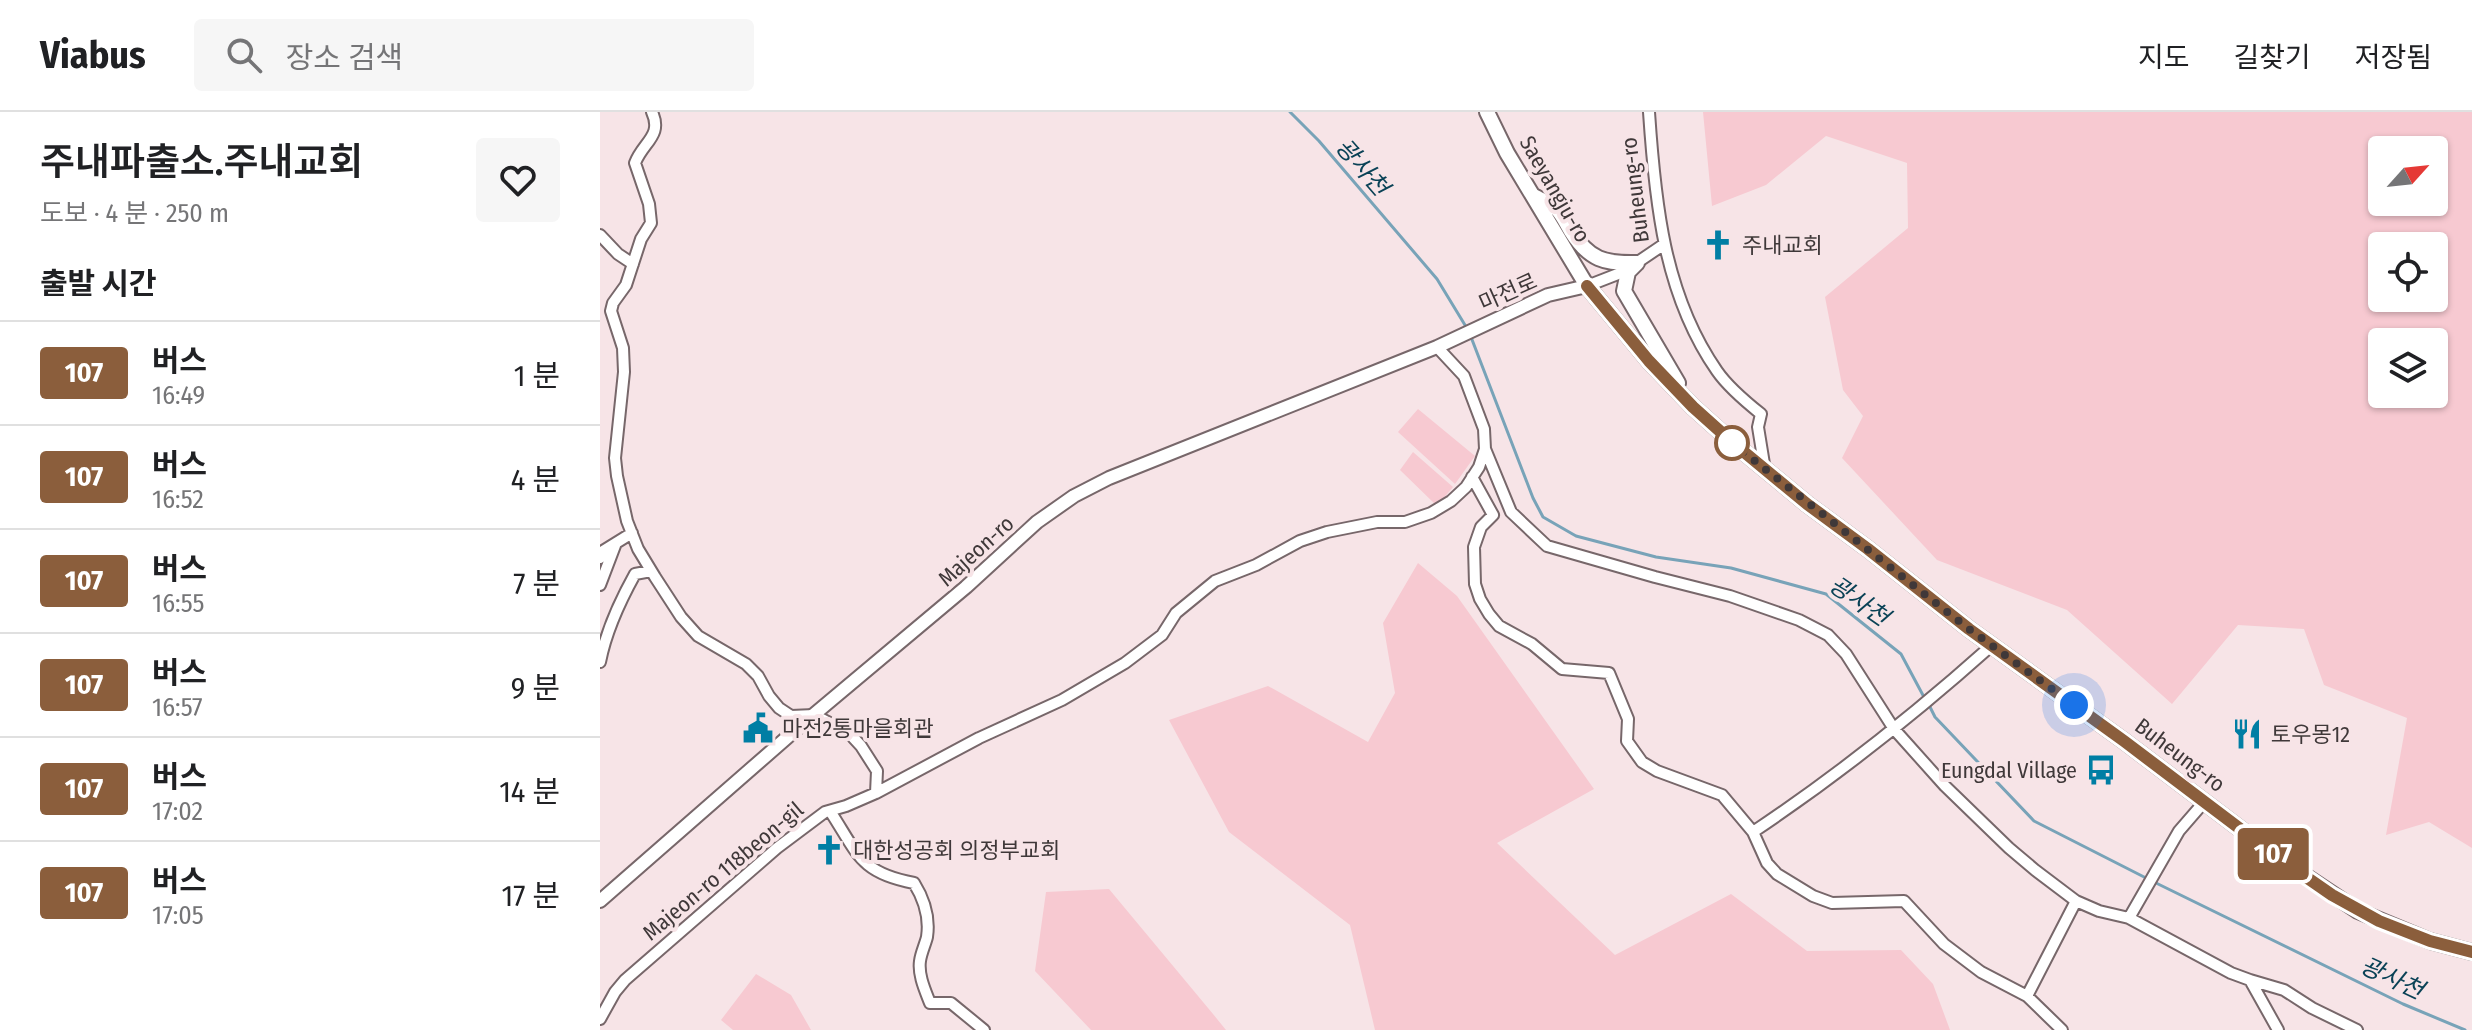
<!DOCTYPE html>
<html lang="ko">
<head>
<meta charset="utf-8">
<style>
  :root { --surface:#fff; --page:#f6f6f6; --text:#202124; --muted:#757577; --line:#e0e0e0 }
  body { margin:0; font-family:"Fira Sans Condensed","Noto Sans KR",sans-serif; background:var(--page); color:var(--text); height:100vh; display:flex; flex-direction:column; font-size:30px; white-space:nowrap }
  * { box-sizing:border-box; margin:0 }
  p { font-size:26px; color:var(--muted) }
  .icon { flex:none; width:44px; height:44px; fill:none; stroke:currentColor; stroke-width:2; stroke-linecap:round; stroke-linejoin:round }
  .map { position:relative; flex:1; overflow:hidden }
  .details { display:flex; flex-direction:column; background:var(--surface); width:600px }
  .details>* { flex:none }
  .badge { padding:0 16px; border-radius:6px; font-size:28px; line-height:52px }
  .needle { width:52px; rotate:63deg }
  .buttons { position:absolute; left:1768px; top:24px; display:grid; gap:16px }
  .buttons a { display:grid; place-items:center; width:80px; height:80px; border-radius:8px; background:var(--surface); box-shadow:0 2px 6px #0004; font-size:40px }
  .you { position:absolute; width:40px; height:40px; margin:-20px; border:6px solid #fff; border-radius:50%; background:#1a73e8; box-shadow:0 0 0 12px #1a73e833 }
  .map>.badge { position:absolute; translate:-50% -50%; box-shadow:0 0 0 4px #fff }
  h2 { padding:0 40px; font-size:30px; line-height:72px }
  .round { display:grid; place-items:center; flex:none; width:84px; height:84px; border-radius:8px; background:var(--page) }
  .summary { display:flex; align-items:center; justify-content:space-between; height:136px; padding:0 40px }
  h1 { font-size:38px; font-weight:600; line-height:60px }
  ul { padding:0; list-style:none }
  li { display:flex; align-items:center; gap:24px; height:104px; padding:0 40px; border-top:2px solid var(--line) }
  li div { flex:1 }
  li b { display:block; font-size:30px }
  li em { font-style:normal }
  li .badge { min-width:88px; font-weight:700; text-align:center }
  header { display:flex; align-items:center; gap:48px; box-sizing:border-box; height:112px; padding:0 40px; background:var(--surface); border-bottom:2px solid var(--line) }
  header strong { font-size:38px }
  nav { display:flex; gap:44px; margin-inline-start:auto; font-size:28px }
  .search { width:560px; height:72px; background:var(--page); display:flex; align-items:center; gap:20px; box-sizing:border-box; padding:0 28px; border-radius:8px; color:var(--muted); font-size:30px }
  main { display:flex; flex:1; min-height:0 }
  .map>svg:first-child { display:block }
  .green { fill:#f7c9d1; fill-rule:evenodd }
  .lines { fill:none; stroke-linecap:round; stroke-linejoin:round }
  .stream { stroke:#78a3b8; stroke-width:3 }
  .minor-casing { stroke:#77676a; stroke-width:14 }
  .tertiary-casing { stroke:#77676a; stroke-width:16 }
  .secondary-casing { stroke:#77676a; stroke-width:18 }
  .minor { stroke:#fff; stroke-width:10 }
  .tertiary { stroke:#fff; stroke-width:12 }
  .secondary { stroke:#fff; stroke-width:14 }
  .line-casing { stroke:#fff; stroke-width:18 }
  .line { stroke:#8b5e3c; stroke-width:12 }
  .walk { stroke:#3f3839; stroke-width:8; stroke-dasharray:0 14.4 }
  .stop-dot { fill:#fff; stroke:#8b5e3c; stroke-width:4 }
  .labels { text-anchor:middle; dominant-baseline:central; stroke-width:8; stroke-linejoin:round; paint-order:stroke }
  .street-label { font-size:22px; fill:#3f3839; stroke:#f7e4e7 }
  .poi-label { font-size:22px; fill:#3f3839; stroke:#f7e4e7; text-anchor:start }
  .water-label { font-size:24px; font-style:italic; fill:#0a4256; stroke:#f7e4e7 }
</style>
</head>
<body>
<header>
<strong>Viabus</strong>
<div class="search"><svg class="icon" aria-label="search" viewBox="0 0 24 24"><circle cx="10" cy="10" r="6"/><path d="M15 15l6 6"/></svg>장소 검색</div>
<nav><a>지도</a><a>길찾기</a><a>저장됨</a></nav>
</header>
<main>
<section class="details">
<div class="summary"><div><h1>주내파출소.주내교회</h1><p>도보 · 4 분 · 250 m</p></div><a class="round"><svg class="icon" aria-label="heart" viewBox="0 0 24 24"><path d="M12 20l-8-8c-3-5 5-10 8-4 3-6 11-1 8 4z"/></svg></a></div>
<h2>출발 시간</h2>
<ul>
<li><span class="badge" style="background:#8b5e3c;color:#fff">107</span><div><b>버스</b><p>16:49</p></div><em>1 분</em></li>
<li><span class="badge" style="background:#8b5e3c;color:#fff">107</span><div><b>버스</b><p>16:52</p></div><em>4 분</em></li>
<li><span class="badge" style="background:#8b5e3c;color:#fff">107</span><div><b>버스</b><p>16:55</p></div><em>7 분</em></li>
<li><span class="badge" style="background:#8b5e3c;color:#fff">107</span><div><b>버스</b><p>16:57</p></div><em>9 분</em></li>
<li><span class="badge" style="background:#8b5e3c;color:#fff">107</span><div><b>버스</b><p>17:02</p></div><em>14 분</em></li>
<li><span class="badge" style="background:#8b5e3c;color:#fff">107</span><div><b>버스</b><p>17:05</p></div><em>17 분</em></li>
</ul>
</section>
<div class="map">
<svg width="1872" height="918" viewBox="0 0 1872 918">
  <rect width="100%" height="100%" fill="#f7e4e7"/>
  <path class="green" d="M1103,0H1872V736L1829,710L1786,723L1807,606L1724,573L1704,517L1638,513L1572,592L1467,498L1337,448L1242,346L1263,304L1243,278L1225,185L1308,116L1307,51L1226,24L1166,73L1112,94ZM1782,38H1834V90H1782ZM1782,134H1834V186H1782ZM1782,230H1834V282H1782Z
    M818,297L875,344L855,372L798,320Z
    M813,340L853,375L837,394L800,358Z
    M818,451L857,484L994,677L897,731L1015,843L1131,782L1207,839L1301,838L1333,872L1350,918H775L750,813L629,720L569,608L668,574L768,630L795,581L783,511Z
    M509,777L613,902L626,918H491L435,859L446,780Z
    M156,862L191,883L211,918H133L121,908Z"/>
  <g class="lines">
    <path class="stream" d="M690,0L719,29L837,167L868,218
      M871,225L933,386L943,405L976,424L1056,445L1131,456L1226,482L1301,542L1325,587
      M1329,593L1335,605L1434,709L1548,767
      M1554,770L1803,892L1865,918"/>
    <g class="minor-casing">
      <path id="minor" d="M52,0C63,24 43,30 35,51L49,92L51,111L41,127L26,173L13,191L11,199L23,236L24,260L15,346L17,364L27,409L38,437L55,465L81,505L98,524L146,552L158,564L169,584L179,596L191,604L214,603L249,621L261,634L277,659L276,681
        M1049,0C1055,90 1064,183 1117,259C1128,275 1146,290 1161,302L1158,315L1165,358
        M0,123L18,142L33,152
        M987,174L1023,160L1063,133
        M885,337L911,400L947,434L1055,465L1130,484L1199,508L1228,523L1246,542L1294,617L1345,674L1409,736L1435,758L1476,789L1499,799L1529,806L1631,861L1650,868L1678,918
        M872,365L893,403L881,415L874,435L875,472L880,487L889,502L899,514L932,532L962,557L1009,561L1028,607L1027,629L1042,650L1057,659L1122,683L1153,720L1167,751L1177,762L1213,784L1232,791L1304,789L1344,832L1381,860L1427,884L1462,918
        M0,446L3,439L32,421
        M0,473L16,431
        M0,550C6,519 20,489 35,462L51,459
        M230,699C258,742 260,761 314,771C324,787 330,805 327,825C325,833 321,841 320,849C318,863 325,878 330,891H351L384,918
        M1153,720C1237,664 1316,601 1391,534
        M1529,806L1579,719L1605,689
        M1650,868L1684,878L1712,896L1757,918
        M1427,884L1476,789
        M0,907L15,880L25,868L177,736L225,700L246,694L276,681L379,626L462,588L525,551L562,523L576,501L615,469L656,453L700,429L727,420L777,410H805L831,401L851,389L866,375L879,355L885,337L884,317L864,264L837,235"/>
    </g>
    <g class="tertiary-casing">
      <path id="tertiary" d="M0,789L199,615L366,475L437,410L474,384L509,366L837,235L948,183L987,174"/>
    </g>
    <g class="secondary-casing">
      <path id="secondary" d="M887,0L907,41L987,174L1049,249L1093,295L1132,330L1207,392L1268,437L1369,517L1524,629L1680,747L1758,799L1830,829L1872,840
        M934,84C941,88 951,92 957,97C963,103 967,113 971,119C989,148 1005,152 1037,151
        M1037,151L1028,160L1024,179L1078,271"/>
    </g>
    <use href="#minor" class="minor"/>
    <use href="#tertiary" class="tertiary"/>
    <use href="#secondary" class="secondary"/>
  </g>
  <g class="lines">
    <g class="line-casing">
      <path id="line" d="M987,174L1049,249L1093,295L1132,330L1207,392L1268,437L1369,517L1524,629L1680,747L1732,783L1779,809L1830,829L1872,840"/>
    </g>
    <use href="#line" class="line"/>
    <path class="walk" d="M1132,331L1369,517L1474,593"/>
  </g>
  <defs>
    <g id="church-bare" transform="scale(2.4)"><path d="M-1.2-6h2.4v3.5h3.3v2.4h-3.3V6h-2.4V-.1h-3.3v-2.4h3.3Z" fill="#007ea4" stroke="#f7e4e7" stroke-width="2.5" paint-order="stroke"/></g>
    <g id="civic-bare" transform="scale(2.4)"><path d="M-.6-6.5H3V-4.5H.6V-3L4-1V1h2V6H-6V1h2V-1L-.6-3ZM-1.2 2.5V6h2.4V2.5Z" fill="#007ea4" stroke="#f7e4e7" stroke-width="2.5" paint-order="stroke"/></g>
    <g id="restaurant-bare" transform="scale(2.4)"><path d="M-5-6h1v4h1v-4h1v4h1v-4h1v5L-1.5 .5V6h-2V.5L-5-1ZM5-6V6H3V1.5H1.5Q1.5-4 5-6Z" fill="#007ea4" stroke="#f7e4e7" stroke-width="2.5" paint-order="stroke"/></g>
    <g id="bus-bare" transform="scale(2.4)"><path d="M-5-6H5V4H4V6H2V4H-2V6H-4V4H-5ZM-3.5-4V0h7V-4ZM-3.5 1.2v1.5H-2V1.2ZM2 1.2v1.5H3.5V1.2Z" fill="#007ea4" stroke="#f7e4e7" stroke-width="2.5" paint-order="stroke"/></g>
  </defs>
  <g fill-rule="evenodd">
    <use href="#church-bare" x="1118" y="133"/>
    <use href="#civic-bare" x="158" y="616"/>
    <use href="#restaurant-bare" x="1647" y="622"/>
    <use href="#bus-bare" x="1501" y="658"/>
    <use href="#church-bare" x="229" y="738"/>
  </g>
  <circle class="stop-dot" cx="1132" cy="331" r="16"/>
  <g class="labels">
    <g class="street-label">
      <text transform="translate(955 77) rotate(60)">Saeyangju-ro</text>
      <text transform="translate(1035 78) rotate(-97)">Buheung-ro</text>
      <text transform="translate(908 180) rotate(-24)">마전로</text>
      <text transform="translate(376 439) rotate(-42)">Majeon-ro</text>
      <text transform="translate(1580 643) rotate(37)">Buheung-ro</text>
      <text transform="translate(123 759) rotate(-40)">Majeon-ro 118beon-gil</text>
    </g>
    <g class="poi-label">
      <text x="1142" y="133">주내교회</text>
      <text x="182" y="616">마전2통마을회관</text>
      <text x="1671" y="622">토우몽12</text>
      <text x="1477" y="658" text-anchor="end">Eungdal Village</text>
      <text x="253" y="738">대한성공회 의정부교회</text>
    </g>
    <g class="water-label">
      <text transform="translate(762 55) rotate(49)">광사천</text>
      <text transform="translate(1259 489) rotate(35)">광사천</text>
      <text transform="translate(1792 866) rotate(25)">광사천</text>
    </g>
  </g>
</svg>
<div class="buttons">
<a><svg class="needle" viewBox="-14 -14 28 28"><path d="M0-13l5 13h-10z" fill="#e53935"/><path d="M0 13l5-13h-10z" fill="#757577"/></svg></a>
<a><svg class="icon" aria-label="locate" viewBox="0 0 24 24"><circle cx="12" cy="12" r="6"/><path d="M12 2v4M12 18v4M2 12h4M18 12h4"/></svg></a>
<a><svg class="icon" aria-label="layers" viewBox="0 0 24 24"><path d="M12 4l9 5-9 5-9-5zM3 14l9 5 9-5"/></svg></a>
</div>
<div class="you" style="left:1474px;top:593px"></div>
<b class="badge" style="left:1673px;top:742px;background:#8b5e3c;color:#fff">107</b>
</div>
</main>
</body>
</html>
